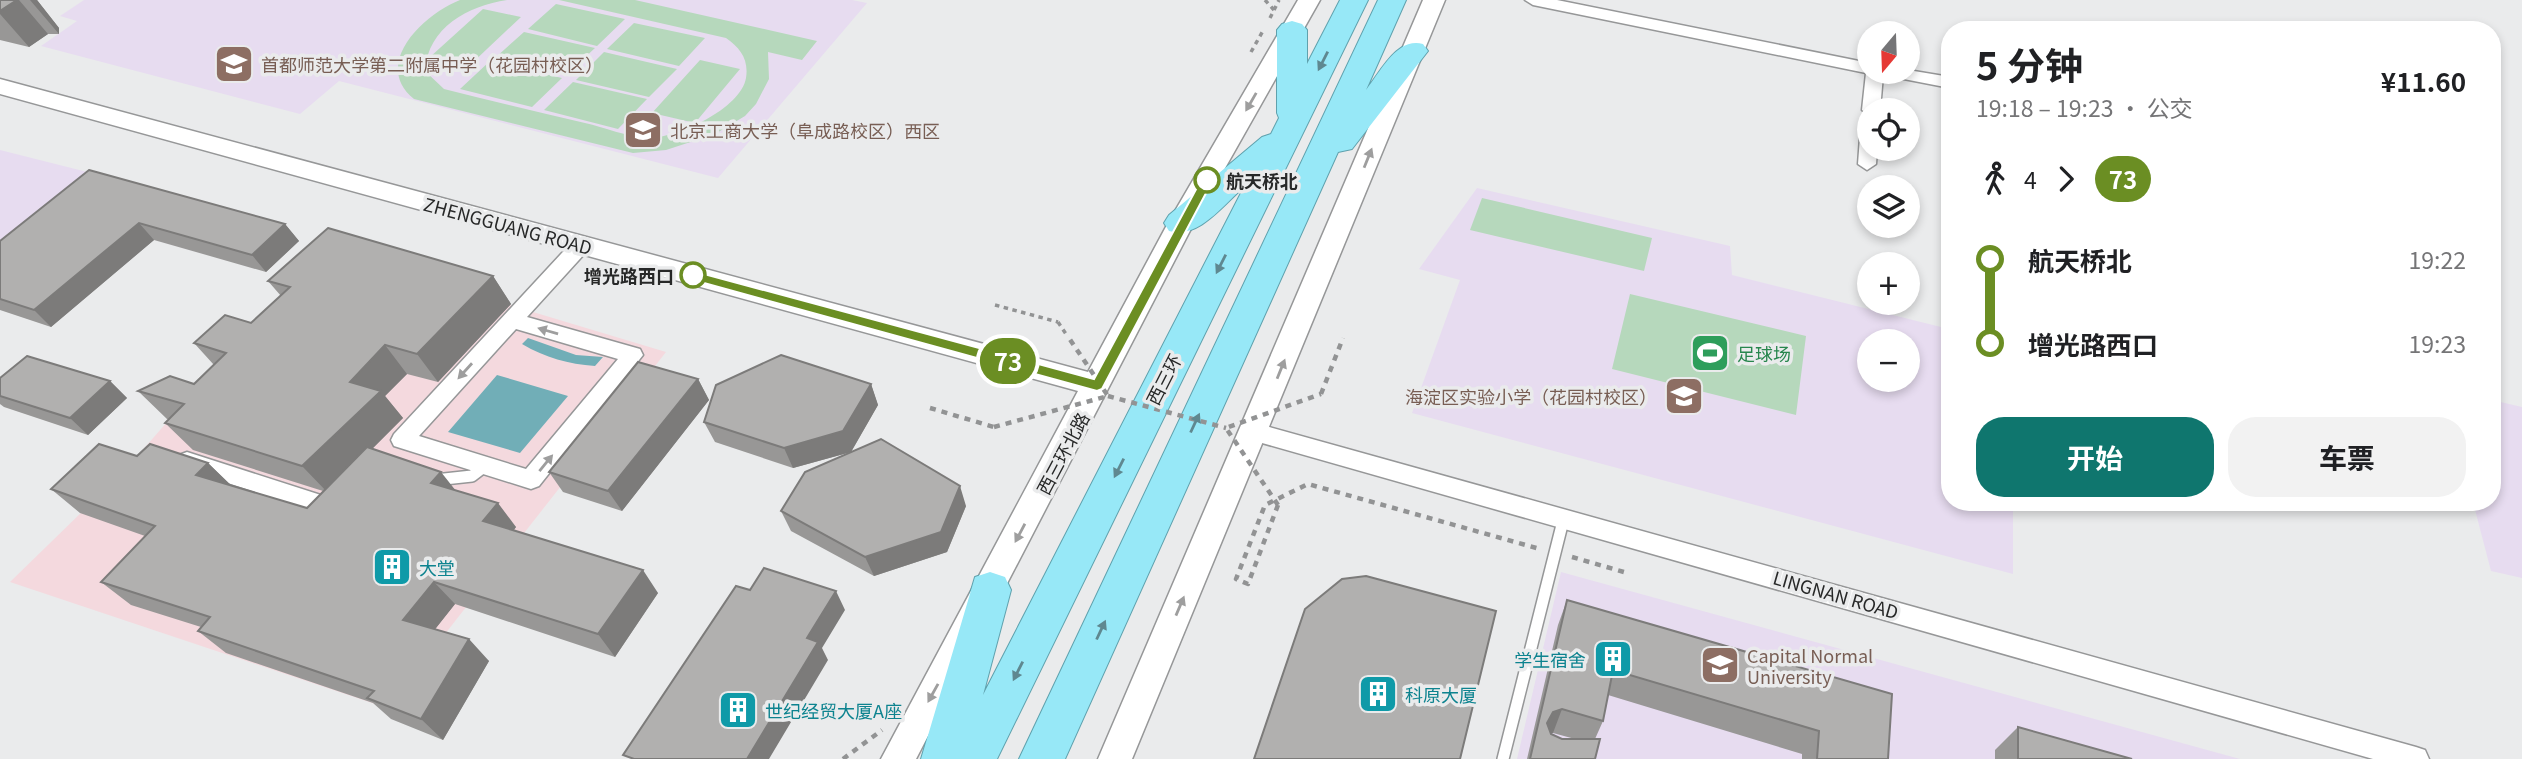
<!DOCTYPE html>
<html lang="zh">
<head>
<meta charset="utf-8">
<style>
  :root { --surface:#fff; --page:#f2f2f2; --text:#202124; --muted:#757577; --accent:#0f766e }
  body { margin:0; font-family:Georgia,"Noto Sans SC",serif; background:var(--page); color:var(--text); height:100vh; display:flex; flex-direction:column; font-size:26px; white-space:nowrap }
  * { box-sizing:border-box; margin:0 }
  p { font-size:23px; color:var(--muted) }
  .icon { flex:none; width:38px; height:38px; fill:none; stroke:currentColor; stroke-width:2; stroke-linecap:round; stroke-linejoin:round }
  .map { position:relative; flex:1; overflow:hidden }
  .details { position:absolute; left:1941px; top:21px; width:560px; height:490px; display:flex; flex-direction:column; background:var(--surface); border-radius:28px; box-shadow:0 4px 10px #0003 }
  .details>* { flex:none }
  .badge { padding:0 14px; border-radius:23px; font-size:24px; line-height:46px }
  .needle { width:46px; rotate:199deg }
  .fabs { position:absolute; left:1857px; top:21px; display:grid; gap:14px }
  .fabs a { display:grid; place-items:center; width:63px; height:63px; border-radius:50%; background:var(--surface); box-shadow:0 4px 10px #0003; font-size:35px }
  .map>.badge { position:absolute; translate:-50% -50%; box-shadow:0 0 0 4px #fff }
  .legs { display:flex; align-items:center; gap:10px; height:77px; padding:0 35px; font-size:23px }
  .legs p { margin-inline-start:auto }
  .head { display:flex; align-items:center; justify-content:space-between; height:119px; padding:0 35px }
  h1 { font-size:38px; font-weight:700; line-height:52px }
  .action { display:flex; gap:14px; margin-top:auto; padding:14px 35px }
  .action a { flex:1; height:80px; border-radius:28px; background:var(--accent); color:#fff; font-size:28px; font-weight:700; line-height:80px; text-align:center }
  .action a+a { background:var(--page); color:var(--text) }
  ul { padding:0 35px; list-style:none }
  li { display:flex; align-items:center; gap:24px; height:84px; font-size:26px }
  li i { display:grid; place-items:center; width:10px; height:100%; margin:0 9px; background:currentColor }
  li i::after { content:''; width:18px; height:18px; margin:-9px; border:5px solid; border-radius:50%; background:var(--surface) }
  li p { margin-inline-start:auto }
  li:first-child i { background:linear-gradient(#0000 50%,currentColor 0) }
  li:last-child i { background:linear-gradient(currentColor 50%,#0000 0) }
  .map>svg:first-child { display:block }
  .commercial { fill:#f4d9de }
  .education { fill:#e7dcf0; fill-rule:evenodd }
  .green { fill:#b6d8bc }
  .water { fill:#71aeb7 }
  .lines { fill:none; stroke-linecap:round; stroke-linejoin:round }
  .service-casing { stroke:#969798; stroke-width:14 }
  .minor-casing { stroke:#969798; stroke-width:3 }
  .tertiary-casing { stroke:#969798; stroke-width:3 }
  .trunk-casing { stroke:#5fa1ad; stroke-width:2 }
  .path-far1 { stroke:#929394; stroke-width:3.5; stroke-dasharray:4.5 4.5; stroke-linecap:butt }
  .path { stroke:#929394; stroke-width:4.5; stroke-dasharray:6 6; stroke-linecap:butt }
  .service { stroke:#fff; stroke-width:11 }
  .minor { fill:#fff; fill-rule:evenodd }
  .tertiary { fill:#fff; fill-rule:evenodd }
  .trunk { fill:#97e8f7; fill-rule:evenodd }
  .path-bridge-far1 { stroke:#929394; stroke-width:3.5; stroke-dasharray:4.5 4.5; stroke-linecap:butt }
  .path-bridge { stroke:#929394; stroke-width:4.5; stroke-dasharray:6 6; stroke-linecap:butt }
  .wall { fill:#989796; fill-rule:evenodd }
  .shaded-wall { fill:#7c7b7a }
  .building { fill:#b1b0af; stroke:#7c7b7a; stroke-width:2 }
  .oneway { fill:#5f8890 }
  .oneway2 { fill:#9e9e9e }
  .line-1 { fill:#6b8e23; stroke:#fff; stroke-width:2 }
  .stop-1-dot { fill:#fff; stroke:#6b8e23; stroke-width:3.5 }
  .labels { text-anchor:middle; dominant-baseline:central; stroke-width:7; stroke-linejoin:round; paint-order:stroke }
  .education-label { font-size:18px; fill:#785e54; stroke:#eaebec; text-anchor:start }
  .stop-label { font-size:18px; font-weight:bold; fill:#272828; stroke:#eaebec; text-anchor:start }
  .street-label { font-size:18px; fill:#272828; stroke:#eaebec }
  .leisure-label { font-size:18px; fill:#27864d; stroke:#eaebec; text-anchor:start }
  .culture-label { font-size:18px; fill:#0d838f; stroke:#eaebec; text-anchor:start }
</style>
</head>
<body>
<div class="map">
<svg width="2522" height="759" viewBox="0 0 2522 759">
  <rect width="100%" height="100%" fill="#eaebec"/>
  <path class="commercial" d="M350,257L666,352L387,708L10,582L126,469L175,413Z"/>
  <path class="education" d="M84,0H852L867,3L718,178L339,81L300,114L41,46L77,21L60,16Z
    M0,150L115,179L0,272Z
    M1477,188L1730,246L1732,275L1949,329L1950,502H2013V574L1412,413L1460,280L1419,269ZM1869,341H1908V380H1869Z
    M2492,400L2522,407V578L2491,571L2473,502H2492Z
    M1561,572L2240,759H1517Z"/>
  <path class="green" d="M460,0H507C468,6 428,27 425,71L444,89C491,101 538,112 585,123C604,127 627,137 647,138C675,139 741,109 746,78C749,59 740,48 726,38L559,0H635L817,41L802,60L768,52L769,79L756,104L745,116L715,134L666,150L633,153L414,99C371,64 424,14 460,0Z
    M556,4L625,19L597,46L528,29Z
    M483,9L521,17L469,66L430,57Z
    M634,23L705,38L679,66L607,49Z
    M524,32L595,48L566,75L495,58Z
    M604,52L677,69L649,97L576,80Z
    M700,60L740,69L695,123L652,113Z
    M490,61L562,78L532,107L460,89Z
    M573,82L647,99L618,129L544,110Z
    M1482,198L1652,238L1644,271L1470,230Z
    M1630,294L1806,336L1796,415L1612,369Z"/>
  <path class="water" d="M528,338L576,355L603,357L595,366C568,364 546,358 522,344Z
    M497,375L568,396L520,453L448,432Z"/>
  <g class="lines">
    <g class="service-casing">
      <path id="service" d="M435,480L472,476L485,466
        M1503,759L1564,517"/>
    </g>
    <g class="minor-casing">
      <path id="minor" d="M1525,0H1557L1869,63V72L1908,70L1950,77V88L1883,75L1880,110H1869V115L1862,110L1866,73L1533,5Z
        M1869,131V149H1877L1876,164L1867,170L1858,164L1860,137Z
        M581,238L591,245L588,250L527,317L640,349L643,355L539,486L531,489L394,446L391,440L394,434L574,240ZM516,329L618,359L526,469L419,436Z
        M1255,423L2416,747L2425,750L2429,759H2373L1255,441L1247,438L1244,432L1247,426Z
        M187,452L327,497L337,493L345,495L348,502L339,515L331,517L179,467L176,461L179,455Z"/>
    </g>
    <g class="tertiary-casing">
      <path id="tertiary" d="M1298,0H1320L1194,223L916,759H881L1078,391L0,94V79L1088,372L1168,223Z
        M1423,0H1445L1132,759H1098Z"/>
    </g>
    <g class="trunk-casing">
      <path id="trunk" d="M1340,0H1368L997,759H921L975,577L990,572L1005,577L1011,590L983,695L1244,187C1224,204 1198,240 1169,231L1164,223L1169,215L1262,137L1271,134L1279,118L1277,113V30L1282,24L1292,21L1302,24L1307,30V64Z
        M1378,0H1406L1366,90C1381,71 1397,37 1423,44L1428,51L1352,149L1338,152L1065,759H1019Z"/>
    </g>
    <path class="path-far1" d="M1265,0L1274,10
      M1270,18L1279,0
      M1251,52L1264,29
      M995,305L1058,322"/>
    <path class="path" d="M1321,394L1343,338
      M930,408L994,427
      M1278,505L1248,584L1236,579L1265,505L1308,484L1540,549
      M1572,557L1624,572
      M843,759L882,730"/>
    <use href="#service" class="service"/>
    <use href="#minor" class="minor"/>
    <use href="#tertiary" class="tertiary"/>
    <use href="#trunk" class="trunk"/>
    <path class="path-bridge-far1" d="M1058,322L1068,337"/>
    <path class="path-bridge" d="M1108,396L1226,428
      M994,427L1108,396L1067,335
      M1278,505L1226,428L1321,394"/>
  </g>
  <path class="wall" d="M0,0H37L59,28V34H48L29,47L0,40Z
    M89,170L285,224L299,241L266,272L154,240L51,327L0,310V241Z
    M493,276L511,304L438,382L407,374L385,396L403,418L372,449L456,491L516,527L514,530L658,593L615,657L455,604L435,629L489,661L443,740L391,719L373,703L226,653L198,631L201,627L131,605L101,582L145,536L80,513L51,489L137,456L208,463L230,485L307,508L323,491L193,450L165,423L169,419H167L138,391L194,384L214,365L194,343L251,323L281,296L268,281Z
    M0,378L110,381L127,398L88,435L4,407L0,404Z
    M698,379L709,400L622,511L563,492L549,472Z
    M871,384L878,405L851,452L793,468L715,442L704,422Z
    M966,506L947,552L874,576L791,531L781,511Z
    M1567,600L1888,759H1802V754L1608,695L1603,721L1595,739V759H1527L1558,625ZM1551,733H1553L1575,739H1562Z
    M2018,727L2132,759H1995V750Z"/>
  <path class="shaded-wall" d="M17,0H19L48,34L29,47L0,14V11Z
    M30,0H37L59,28V34Z
    M139,223L154,240L51,327L34,310Z
    M285,224L299,241L266,272L252,255Z
    M493,276L511,304L438,382L417,354Z
    M385,345L407,374L385,396L403,418L328,493L302,466L350,382Z
    M698,379L709,400L622,511L608,491Z
    M110,381L127,398L88,435L70,418Z
    M871,384L878,405L851,452L793,468L784,448Z
    M208,463L233,487L196,475Z
    M441,472L460,496L431,483Z
    M960,486L966,506L947,552L874,576L865,557Z
    M498,503L516,527L502,545L483,521Z
    M643,570L658,593L615,657L598,634Z
    M434,582L455,604L425,642L403,620Z
    M836,591L845,610L822,648L828,660L769,759H747L807,638Z
    M469,639L489,661L443,740L421,719Z
    M1562,709L1553,733L1544,736L1547,723L1553,712Z"/>
  <path class="building" d="M0,0H17L0,11Z
    M89,170L285,224L252,255L139,223L34,310L0,299V241Z
    M328,228L493,276L417,354L385,345L350,382L381,391L302,466L165,423L184,404L138,391L170,376L194,384L226,353L194,343L225,315L251,323L290,287L268,281Z
    M781,355L871,384L843,431L784,448L704,422L716,385Z
    M27,356L110,381L70,418L0,396V378Z
    M638,362L698,379L608,491L549,472Z
    M881,439L960,486L941,532L865,557L781,511L805,472Z
    M99,444L137,456L150,444L208,463L196,475L307,508L367,447L441,472L431,483L498,503L483,521L643,570L598,634L434,582L403,620L469,639L421,719L367,698L374,691L198,631L210,617L101,582L155,526L51,489Z
    M764,568L836,591L807,638L818,642L747,759H634L623,755L736,586L750,590Z
    M1366,576L1496,611L1460,759H1254L1305,609L1342,579Z
    M1567,600L1892,694L1888,759H1817L1819,731L1613,670L1603,721L1562,709L1553,712L1547,723L1551,734L1562,739H1600L1595,759H1530Z
    M2018,727L2132,759H2018Z"/>
  <defs><path id="oneway-solid" d="M-6-.8H1V-3.2L6.5 0L1 3.2V.8H-6Z" transform="scale(1.75)"/></defs>
  <g class="oneway">
    <use href="#oneway-solid" transform="translate(1323 61) rotate(117)"/>
    <use href="#oneway-solid" transform="translate(1221 264) rotate(117)"/>
    <use href="#oneway-solid" transform="translate(1195 423) rotate(-65)"/>
    <use href="#oneway-solid" transform="translate(1119 468) rotate(117)"/>
    <use href="#oneway-solid" transform="translate(1101 630) rotate(-65)"/>
    <use href="#oneway-solid" transform="translate(1018 671) rotate(117)"/>
  </g>
  <g class="oneway2">
    <use href="#oneway-solid" transform="translate(1251 102) rotate(120)"/>
    <use href="#oneway-solid" transform="translate(1368 158) rotate(-68)"/>
    <use href="#oneway-solid" transform="translate(548 331) rotate(-164)"/>
    <use href="#oneway-solid" transform="translate(1281 369) rotate(-68)"/>
    <use href="#oneway-solid" transform="translate(465 371) rotate(132)"/>
    <use href="#oneway-solid" transform="translate(546 463) rotate(-51)"/>
    <use href="#oneway-solid" transform="translate(1020 533) rotate(118)"/>
    <use href="#oneway-solid" transform="translate(1180 606) rotate(-67)"/>
    <use href="#oneway-solid" transform="translate(933 693) rotate(119)"/>
  </g>
  <path class="line-1" d="M1207,175L1213,180L1102,389L1097,391L693,280L687,275L693,271L1094,379L1201,180Z"/>
  <defs>
    <g id="school-square" transform="scale(2.0125)"><rect x="-9" y="-9" width="18" height="18" rx="4" fill="#8d6e63" stroke="#eaebec"/><path d="M0-5L7-2L0 1L-7-2ZM-4 1L0 2.5L4 1V4Q0 6-4 4Z" fill="#fff"/></g>
    <g id="university-square" transform="scale(2.0125)"><rect x="-9" y="-9" width="18" height="18" rx="4" fill="#8d6e63" stroke="#eaebec"/><path d="M0-5L7-2L0 1L-7-2ZM-4 1L0 2.5L4 1V4Q0 6-4 4Z" fill="#fff"/></g>
    <g id="stadium-square" transform="scale(2.0125)"><rect x="-9" y="-9" width="18" height="18" rx="4" fill="#2e9e5b" stroke="#eaebec"/><path d="M0-5a6.5 5 0 1 0 0 10a6.5 5 0 1 0 0-10ZM-3.5-1.8h7v3.6h-7Z" fill="#fff"/></g>
    <g id="building-square" transform="scale(2.0125)"><rect x="-9" y="-9" width="18" height="18" rx="4" fill="#0f9aa8" stroke="#eaebec"/><path d="M-4-6H4V6H1V3H-1V6H-4ZM-2.5-4.3h1.7v1.8h-1.7ZM.8-4.3h1.7v1.8H.8ZM-2.5-1h1.7V.8h-1.7ZM.8-1h1.7V.8H.8Z" fill="#fff"/></g>
  </defs>
  <g fill-rule="evenodd">
    <use href="#school-square" x="234" y="64"/>
    <use href="#university-square" x="643" y="130"/>
    <use href="#stadium-square" x="1710" y="353"/>
    <use href="#school-square" x="1684" y="396"/>
    <use href="#building-square" x="392" y="567"/>
    <use href="#building-square" x="1613" y="659"/>
    <use href="#university-square" x="1720" y="665"/>
    <use href="#building-square" x="1378" y="694"/>
    <use href="#building-square" x="738" y="710"/>
  </g>
  <g class="stop-1-dot">
    <circle cx="1207" cy="180" r="12"/>
    <circle cx="693" cy="275" r="12"/>
  </g>
  <g class="labels">
    <g class="education-label">
      <text x="261" y="64">首都师范大学第二附属中学（花园村校区）</text>
      <text x="670" y="130">北京工商大学（阜成路校区）西区</text>
      <text x="1657" y="396" text-anchor="end">海淀区实验小学（花园村校区）</text>
      <text x="1747" y="655">Capital Normal<tspan x="1747" dy="21">University</tspan></text>
    </g>
    <g class="stop-label">
      <text x="1226" y="180">航天桥北</text>
      <text x="674" y="275" text-anchor="end">增光路西口</text>
    </g>
    <g class="street-label">
      <text transform="translate(508 225) rotate(15)">ZHENGGUANG ROAD</text>
      <text transform="translate(1163 379) rotate(-63)">西三环</text>
      <text transform="translate(1062 453) rotate(-62)">西三环北路</text>
      <text transform="translate(1836 594) rotate(16)">LINGNAN ROAD</text>
    </g>
    <g class="leisure-label">
      <text x="1737" y="353">足球场</text>
    </g>
    <g class="culture-label">
      <text x="419" y="567">大堂</text>
      <text x="1586" y="659" text-anchor="end">学生宿舍</text>
      <text x="1405" y="694">科原大厦</text>
      <text x="765" y="710">世纪经贸大厦A座</text>
    </g>
  </g>
</svg>
<div class="fabs">
<a><svg class="needle" viewBox="-14 -14 28 28"><path d="M0-13l5 13h-10z" fill="#e53935"/><path d="M0 13l5-13h-10z" fill="#757577"/></svg></a>
<a><svg class="icon" aria-label="locate" viewBox="0 0 24 24"><circle cx="12" cy="12" r="6"/><path d="M12 2v4M12 18v4M2 12h4M18 12h4"/></svg></a>
<a><svg class="icon" aria-label="layers" viewBox="0 0 24 24"><path d="M12 4l9 5-9 5-9-5zM3 14l9 5 9-5"/></svg></a>
<a>+</a>
<a>−</a>
</div>
<b class="badge" style="left:1008px;top:361px;background:#6b8e23;color:#fff">73</b>
<section class="details">
<div class="head"><div><h1>5 分钟</h1><p>19:18 – 19:23 · 公交</p></div><b>¥11.60</b></div>
<div class="legs"><svg class="icon" aria-label="walk" viewBox="0 0 24 24"><circle cx="13" cy="4" r="2"/><path d="M13 8l-2 6 4 7M11 14l-3 7M7 12l3-4h3l4 4"/></svg>4<svg class="icon" aria-label="forward" viewBox="0 0 24 24"><path d="M9 5l7 7-7 7"/></svg><b class="badge" style="background:#6b8e23;color:#fff">73</b></div>
<ul>
<li><i style="color:#6b8e23"></i><b>航天桥北</b><p>19:22</p></li>
<li><i style="color:#6b8e23"></i><b>增光路西口</b><p>19:23</p></li>
</ul>
<div class="action"><a>开始</a><a>车票</a></div>
</section>
</div>
</body>
</html>
